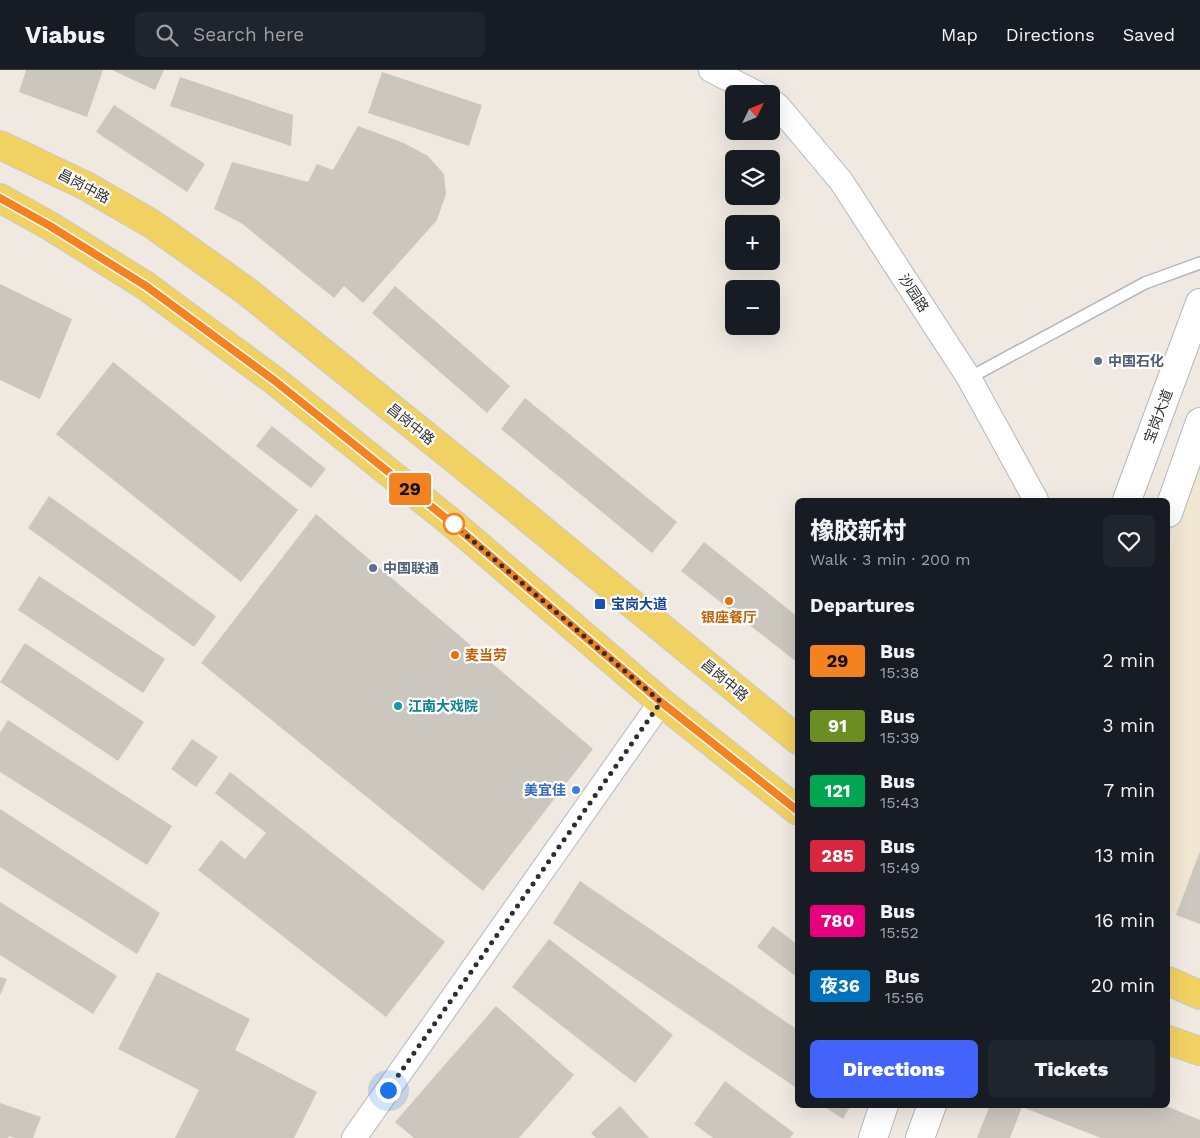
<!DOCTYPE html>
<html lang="en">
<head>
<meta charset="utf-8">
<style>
  :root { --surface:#171b24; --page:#20242c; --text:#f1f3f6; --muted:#9ea1a6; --line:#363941; --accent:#4264fb }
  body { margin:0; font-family:"Work Sans","Noto Sans SC",sans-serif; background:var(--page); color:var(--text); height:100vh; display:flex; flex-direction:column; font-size:19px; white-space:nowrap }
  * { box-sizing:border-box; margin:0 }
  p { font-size:16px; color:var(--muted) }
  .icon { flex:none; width:28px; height:28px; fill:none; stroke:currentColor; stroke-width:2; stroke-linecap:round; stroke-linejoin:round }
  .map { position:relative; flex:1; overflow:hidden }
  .panel { position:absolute; left:795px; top:428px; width:375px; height:610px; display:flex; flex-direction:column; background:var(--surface); border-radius:8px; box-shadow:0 5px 20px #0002 }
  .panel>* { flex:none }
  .badge { padding:0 10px; border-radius:4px; font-size:18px; line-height:32px }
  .needle { width:32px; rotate:47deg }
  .tools { position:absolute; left:725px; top:15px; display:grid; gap:10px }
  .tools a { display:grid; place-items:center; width:55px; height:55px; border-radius:8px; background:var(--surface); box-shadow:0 5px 20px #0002; font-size:25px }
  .you { position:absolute; width:25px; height:25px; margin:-12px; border:4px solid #fff; border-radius:50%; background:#1a73e8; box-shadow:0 0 0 8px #1a73e833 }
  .map>.badge { position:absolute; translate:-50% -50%; box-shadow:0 0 0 2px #fff }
  h2 { padding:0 15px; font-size:19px; line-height:45px }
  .round { display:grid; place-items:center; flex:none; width:52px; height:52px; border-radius:8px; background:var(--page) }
  .summary { display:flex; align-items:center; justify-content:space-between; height:85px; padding:0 15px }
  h1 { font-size:24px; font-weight:800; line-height:38px }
  .button { display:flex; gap:10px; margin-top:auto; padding:10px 15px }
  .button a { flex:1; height:58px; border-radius:8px; background:var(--accent); color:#fff; font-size:20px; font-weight:800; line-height:58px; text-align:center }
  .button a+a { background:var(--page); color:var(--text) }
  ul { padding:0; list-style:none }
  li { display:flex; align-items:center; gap:15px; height:65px; padding:0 15px }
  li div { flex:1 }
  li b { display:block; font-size:19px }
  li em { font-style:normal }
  li .badge { min-width:55px; font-weight:700; text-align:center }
  header { display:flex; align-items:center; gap:30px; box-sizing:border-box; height:70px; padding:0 25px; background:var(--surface); border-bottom:1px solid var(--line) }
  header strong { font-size:24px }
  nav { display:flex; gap:28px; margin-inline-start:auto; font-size:18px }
  .search { width:350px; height:45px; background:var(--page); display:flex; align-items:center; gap:12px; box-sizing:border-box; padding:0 18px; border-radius:8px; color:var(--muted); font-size:19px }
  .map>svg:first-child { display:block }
  .education { fill:#f0e6d1 }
  .building { fill:#cbc7bf }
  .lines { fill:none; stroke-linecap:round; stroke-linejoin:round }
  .lane-casing { stroke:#b4b7c1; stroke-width:14 }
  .street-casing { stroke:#b4b7c1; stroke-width:26 }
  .secondary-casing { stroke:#b4b7c1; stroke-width:30 }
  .primary-casing { stroke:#c9c9c9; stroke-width:30 }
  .lane { stroke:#fff; stroke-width:11 }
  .street { stroke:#fff; stroke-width:24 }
  .secondary { stroke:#fff; stroke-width:28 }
  .primary { stroke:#f2d163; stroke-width:28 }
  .line-casing { stroke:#fff; stroke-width:11 }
  .line { stroke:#f58220; stroke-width:8 }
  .walk { stroke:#2e2e2e; stroke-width:5; stroke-dasharray:0 9 }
  .service-dot { fill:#5c6f8a; stroke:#fff; stroke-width:2 }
  .stop-dot { fill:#fff; stroke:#f58220; stroke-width:2.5 }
  .food-dot { fill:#e8710a; stroke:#fff; stroke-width:2 }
  .transit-dot { fill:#1a4fb4; stroke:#fff; stroke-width:2 }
  .culture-dot { fill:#0f9aa8; stroke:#fff; stroke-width:2 }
  .shop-dot { fill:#3f7fe0; stroke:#fff; stroke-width:2 }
  .labels { text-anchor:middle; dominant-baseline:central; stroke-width:4.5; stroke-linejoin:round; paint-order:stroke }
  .street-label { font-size:14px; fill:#2e2e2e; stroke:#fff }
  .service-label { font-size:14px; font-weight:bold; fill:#4e5e75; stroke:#fff; text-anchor:start }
  .transit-label { font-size:14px; font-weight:bold; fill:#164399; stroke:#fff; text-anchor:start }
  .food-label { font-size:14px; font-weight:bold; fill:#c56008; stroke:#fff }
  .culture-label { font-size:14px; font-weight:bold; fill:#0d838f; stroke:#fff; text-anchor:start }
  .shop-label { font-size:14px; font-weight:bold; fill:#366cbe; stroke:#fff; text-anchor:end }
</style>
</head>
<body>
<header>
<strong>Viabus</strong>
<div class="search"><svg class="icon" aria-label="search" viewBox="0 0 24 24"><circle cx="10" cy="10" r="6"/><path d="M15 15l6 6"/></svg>Search here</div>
<nav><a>Map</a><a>Directions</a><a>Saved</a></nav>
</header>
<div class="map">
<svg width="1200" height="1068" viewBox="0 0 1200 1068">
  <rect width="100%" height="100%" fill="#efe9e1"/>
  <path class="education" d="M1197,397L1200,398V781L1176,845L1168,839V488Z"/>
  <path class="building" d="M26,0H103L87,47L19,22Z
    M112,0H164L155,20Z
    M382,2L482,35L469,76L368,43Z
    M180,7L293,45L291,76L170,36Z
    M114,35L205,94L187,122L96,62Z
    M358,56L404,73L428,86L444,104L446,124L437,150L363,233L344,216L334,228L241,153L214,139L232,92L308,112L317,94L333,100Z
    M0,214L72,249L40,329L0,310Z
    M395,216L510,316L487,343L372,243Z
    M113,292L298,440L241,512L56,364Z
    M525,328L677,452L652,483L501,359Z
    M272,356L326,399L311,418L256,376Z
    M49,426L216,546L194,577L28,458Z
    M316,444L593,679L483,821L201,593Z
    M704,472L798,547V593L681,501Z
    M39,506L165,589L143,623L18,540Z
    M25,573L144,652L118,691L0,612Z
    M8,650L172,756L147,795L0,702V663Z
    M192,669L218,687L196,717L171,699Z
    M230,702L445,872L386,947L198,800L221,770L245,789L266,763L215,723Z
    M0,739L160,843L137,884L0,797Z
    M1200,781V854L1176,845Z
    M580,811L798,960V1019L553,853Z
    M0,832L117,906L93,944L0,885Z
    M773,856L798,875V908L757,877Z
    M549,869L673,965L635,1013L512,917Z
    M157,902L250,949L235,980L317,1022L294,1068H175L199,1020L118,979Z
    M0,907L7,909L0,925Z
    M496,936L574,1005L519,1068H414L395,1052Z
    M725,1011L794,1063L790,1068H713L694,1054Z
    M0,1033L41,1047L33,1068H15L9,1066L8,1068H0Z
    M822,1035H851L843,1049Z
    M990,1035H1164L1200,1050V1068H1101L1022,1037L1010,1068H977Z
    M620,1036L649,1068H596L591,1063Z"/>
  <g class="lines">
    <g class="lane-casing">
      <path id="lane" d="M969,308L1145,213L1200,193"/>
    </g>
    <g class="street-casing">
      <path id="street" d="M711,0L758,24
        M771,31L778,36L841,111L969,308L1036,430
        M354,1068L661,632"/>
    </g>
    <g class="secondary-casing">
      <path id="secondary" d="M1127,430L1200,233
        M1168,443L1200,352
        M873,1068L884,1035
        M920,1068L932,1035"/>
    </g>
    <g class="primary-casing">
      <path id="primary" d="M0,75L86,116L152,154L245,220L507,431L798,670
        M0,128L50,156L146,216L275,311L452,453L661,632L798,741
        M1168,911L1200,925
        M1168,970L1200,981"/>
    </g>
    <use href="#lane" class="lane"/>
    <use href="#street" class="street"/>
    <use href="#secondary" class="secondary"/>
    <use href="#primary" class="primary"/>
  </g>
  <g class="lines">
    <g class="line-casing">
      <path id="line" d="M0,128L50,156L146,216L275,311L452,453L661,632L798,741"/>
    </g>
    <use href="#line" class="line"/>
    <path class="walk" d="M388,1020L661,632L452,453L454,454"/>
  </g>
  <g class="service-dot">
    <circle cx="1098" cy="291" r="5"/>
    <circle cx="373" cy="498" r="5"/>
  </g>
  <circle class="stop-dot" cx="454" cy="454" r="10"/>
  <g class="food-dot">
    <circle cx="729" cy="531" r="5"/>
    <circle cx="455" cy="585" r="5"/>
  </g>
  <rect class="transit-dot" x="594" y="528" width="12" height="12" rx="2.5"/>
  <circle class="culture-dot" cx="398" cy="636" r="5"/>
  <circle class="shop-dot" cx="576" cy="720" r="5"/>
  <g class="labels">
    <g class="street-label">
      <text transform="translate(84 116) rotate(28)">昌岗中路</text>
      <text transform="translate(914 223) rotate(57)">沙园路</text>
      <text transform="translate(1158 346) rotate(-69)">宝岗大道</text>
      <text transform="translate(411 354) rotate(39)">昌岗中路</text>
      <text transform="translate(725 610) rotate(40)">昌岗中路</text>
    </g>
    <g class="service-label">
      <text x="1108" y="291">中国石化</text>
      <text x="383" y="498">中国联通</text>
    </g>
    <g class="transit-label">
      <text x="611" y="534">宝岗大道</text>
    </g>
    <g class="food-label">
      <text x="729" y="547">银座餐厅</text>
      <text x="465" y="585" text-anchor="start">麦当劳</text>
    </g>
    <g class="culture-label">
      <text x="408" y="636">江南大戏院</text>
    </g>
    <g class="shop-label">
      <text x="566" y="720">美宜佳</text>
    </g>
  </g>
</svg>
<div class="tools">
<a><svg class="needle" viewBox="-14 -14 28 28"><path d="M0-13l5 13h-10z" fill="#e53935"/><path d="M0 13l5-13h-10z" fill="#9ea1a6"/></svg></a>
<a><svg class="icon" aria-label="layers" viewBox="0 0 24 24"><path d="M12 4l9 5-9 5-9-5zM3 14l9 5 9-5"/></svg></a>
<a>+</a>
<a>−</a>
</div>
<div class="you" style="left:388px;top:1020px"></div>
<b class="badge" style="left:410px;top:419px;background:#f58220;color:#111">29</b>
<section class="panel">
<div class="summary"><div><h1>橡胶新村</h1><p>Walk · 3 min · 200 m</p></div><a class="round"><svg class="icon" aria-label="heart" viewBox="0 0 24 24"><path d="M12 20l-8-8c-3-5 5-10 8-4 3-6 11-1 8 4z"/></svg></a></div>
<h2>Departures</h2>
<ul>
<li><span class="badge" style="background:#f58220;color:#111">29</span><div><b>Bus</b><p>15:38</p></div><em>2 min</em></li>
<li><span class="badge" style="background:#6b8e23;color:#fff">91</span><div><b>Bus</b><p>15:39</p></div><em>3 min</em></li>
<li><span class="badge" style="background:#00a651;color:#fff">121</span><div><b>Bus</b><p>15:43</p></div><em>7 min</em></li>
<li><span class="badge" style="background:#d7263d;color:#fff">285</span><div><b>Bus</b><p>15:49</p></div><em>13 min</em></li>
<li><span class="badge" style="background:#e6007e;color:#fff">780</span><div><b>Bus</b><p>15:52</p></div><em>16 min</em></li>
<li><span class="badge" style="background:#0072bc;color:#fff">夜36</span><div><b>Bus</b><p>15:56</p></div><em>20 min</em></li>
</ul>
<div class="button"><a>Directions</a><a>Tickets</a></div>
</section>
</div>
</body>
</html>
